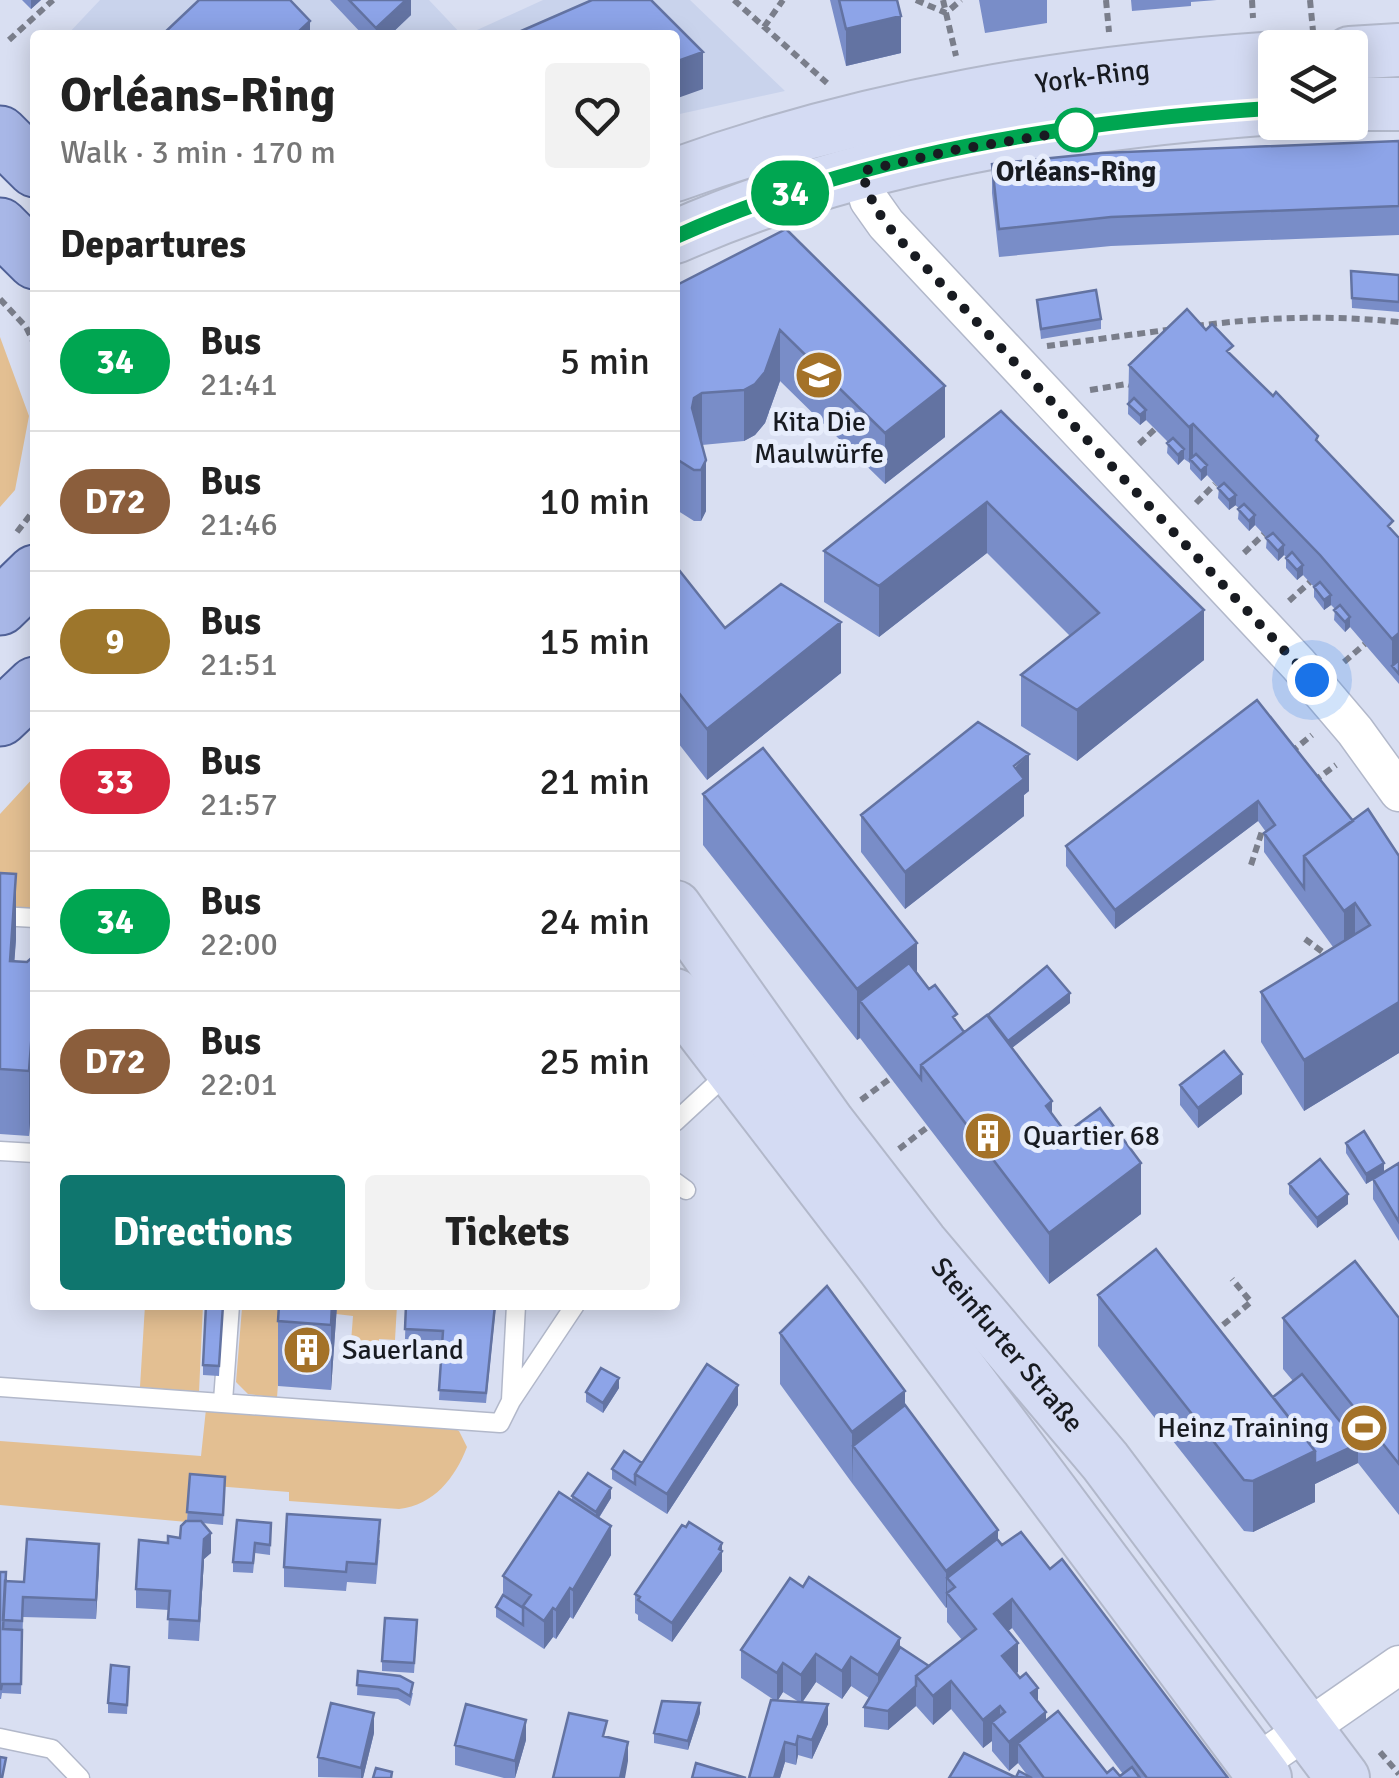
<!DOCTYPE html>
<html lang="en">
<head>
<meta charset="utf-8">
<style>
  :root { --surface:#fff; --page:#f2f2f2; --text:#222; --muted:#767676; --line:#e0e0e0; --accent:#0f766e }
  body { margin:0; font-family:Signika,sans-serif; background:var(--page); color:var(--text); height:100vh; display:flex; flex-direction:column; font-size:38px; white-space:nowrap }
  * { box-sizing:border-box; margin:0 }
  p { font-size:32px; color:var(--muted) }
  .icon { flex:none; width:55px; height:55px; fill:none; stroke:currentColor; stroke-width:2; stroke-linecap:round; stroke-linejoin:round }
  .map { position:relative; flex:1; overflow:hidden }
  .side { position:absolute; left:30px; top:30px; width:650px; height:1280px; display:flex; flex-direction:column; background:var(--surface); border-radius:10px; box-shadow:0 5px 25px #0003 }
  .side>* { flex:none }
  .badge { padding:0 20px; border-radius:32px; font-size:35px; line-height:65px }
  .fabs { position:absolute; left:1258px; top:30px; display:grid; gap:20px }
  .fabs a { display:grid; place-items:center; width:110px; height:110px; border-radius:10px; background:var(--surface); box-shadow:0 5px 25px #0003; font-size:50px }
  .you { position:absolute; width:50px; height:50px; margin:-25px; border:8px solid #fff; border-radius:50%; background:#1a73e8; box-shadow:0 0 0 15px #1a73e833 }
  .map>.badge { position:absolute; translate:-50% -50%; box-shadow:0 0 0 5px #fff }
  h2 { padding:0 30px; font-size:38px; line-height:90px }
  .round { display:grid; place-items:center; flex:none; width:105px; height:105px; border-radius:10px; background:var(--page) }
  .overview { display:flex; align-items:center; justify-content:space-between; height:170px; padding:0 30px }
  h1 { font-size:48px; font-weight:800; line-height:75px }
  .cta { display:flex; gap:20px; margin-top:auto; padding:20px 30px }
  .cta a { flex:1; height:115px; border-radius:10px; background:var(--accent); color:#fff; font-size:40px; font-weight:800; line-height:115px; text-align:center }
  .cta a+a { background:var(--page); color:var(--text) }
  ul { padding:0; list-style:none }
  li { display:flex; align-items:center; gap:30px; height:140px; padding:0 30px; border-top:2px solid var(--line) }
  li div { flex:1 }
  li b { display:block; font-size:38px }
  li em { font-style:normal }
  li .badge { min-width:110px; font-weight:700; text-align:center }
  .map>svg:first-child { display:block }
  .built { fill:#c9d3ec }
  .green { fill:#e3bf92 }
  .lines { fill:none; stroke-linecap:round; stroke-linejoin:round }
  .lane-casing { stroke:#b2b8ca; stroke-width:21 }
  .street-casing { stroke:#b2b8ca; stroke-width:41 }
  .secondary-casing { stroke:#b2b8ca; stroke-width:56 }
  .primary-casing { stroke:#506197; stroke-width:59 }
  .path { stroke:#7a7e8b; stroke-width:6; stroke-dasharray:8 5; stroke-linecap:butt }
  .lane { stroke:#fff; stroke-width:18 }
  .street { stroke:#fff; stroke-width:38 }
  .secondary { stroke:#d4dbf3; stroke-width:52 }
  .primary { stroke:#a8b7e7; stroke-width:55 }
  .wall { fill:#798dc8; fill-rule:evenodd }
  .shaded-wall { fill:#6373a2 }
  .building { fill:#8da4e8; stroke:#6373a2; stroke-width:2.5 }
  .line-casing { stroke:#fff; stroke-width:22 }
  .line { stroke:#00a651; stroke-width:15 }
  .walk { stroke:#181b21; stroke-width:10; stroke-dasharray:0 18 }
  .stop-dot { fill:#fff; stroke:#00a651; stroke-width:5 }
  .labels { text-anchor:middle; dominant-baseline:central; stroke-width:10; stroke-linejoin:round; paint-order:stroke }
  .street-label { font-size:28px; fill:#181b21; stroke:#e7edfc }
  .stop-label { font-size:28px; font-weight:bold; fill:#181b21; stroke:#e7edfc }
  .poi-label { font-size:28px; fill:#181b21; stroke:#e7edfc; text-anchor:start }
</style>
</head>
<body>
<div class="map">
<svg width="1399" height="1778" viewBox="0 0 1399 1778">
  <rect width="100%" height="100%" fill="#d9dff2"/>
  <path class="built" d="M100,0H429L462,35H67Z
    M543,0H690L785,91L675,115V35H466Z"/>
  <path class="green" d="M0,337L29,416L15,490L0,507Z
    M35,776V912L0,910V814Z
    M145,1305H203L199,1392L140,1387Z
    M336,1305H397L395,1340L379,1339L377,1357L350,1355L353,1316L336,1314Z
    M242,1308L283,1310L277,1398L248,1394L236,1382Z
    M206,1409L448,1425L459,1431L467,1447C455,1478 434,1505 399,1509L289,1501V1492L190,1484L187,1522L0,1505V1441L201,1456Z"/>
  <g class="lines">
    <g class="lane-casing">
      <path id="lane" d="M0,916L35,918
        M675,1122L729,1072
        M0,1151L35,1153
        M675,1182L686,1190
        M0,1387L500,1423L511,1401L575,1305
        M511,1400L516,1305
        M223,1401L230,1305
        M0,1738L52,1749L80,1778"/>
    </g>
    <g class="street-casing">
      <path id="street" d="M876,150L862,171L869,200L886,224L1298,664L1355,731L1399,792
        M1255,1765L1399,1665"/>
    </g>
    <g class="secondary-casing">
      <g id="secondary">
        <path d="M1350,53L1399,50"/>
        <path d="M1350,104H1399"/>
        <path id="s1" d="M675,175C868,105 1070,72 1275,58"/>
        <path d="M675,237C863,154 1071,123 1275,108"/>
        <path id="s2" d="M675,907L829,1124L921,1243L1105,1461L1343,1778"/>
        <path d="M675,995L879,1261L1265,1778"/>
      </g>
    </g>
    <g class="primary-casing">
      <path id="primary" d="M0,134L35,169
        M0,226L35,261
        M0,607L35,573
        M0,718L35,685"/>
    </g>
    <path class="path" d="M734,0L827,83
      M916,0L946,13L961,0
      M943,0L956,56
      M1106,0L1109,32
      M1252,0L1253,18
      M1310,0L1313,31
      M764,27L783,0
      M9,40L53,0
      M0,299L26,327L35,345
      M1196,326C1264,317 1331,315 1399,322
      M1047,346L1174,329
      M1090,390L1127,384L1136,387
      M1139,444L1155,429
      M1196,503L1215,484
      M17,532L35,509
      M1244,553L1264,534
      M1289,601L1310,582
      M1344,662L1365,644
      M1291,752L1312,735
      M1314,781L1336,765
      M1251,865L1263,828
      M1305,939L1328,956
      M861,1100L891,1078
      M899,1149L929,1126
      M1213,1333L1251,1302L1232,1279
      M1380,1752L1399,1774"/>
    <use href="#lane" class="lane"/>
    <use href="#street" class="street"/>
    <use href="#secondary" class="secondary"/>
    <use href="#primary" class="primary"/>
  </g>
  <path class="wall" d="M22,0H41L31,9Z
    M330,0H411V15L390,35H363Z
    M830,0H897L901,53L846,66Z
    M979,0H1047V23L985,33Z
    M1131,0H1217L1191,2V6L1132,11Z
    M1399,141V235L1111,246L999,257L992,193V164Z
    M786,229L945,437L885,484L780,381L765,423L755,435L744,441L702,445L706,511L701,521H694L675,509V286Z
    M1351,271L1399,275V312L1352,308Z
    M1037,300L1101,319V329L1041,339Z
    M1233,357L1318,443L1399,538V684L1350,627L1345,632L1334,620L1335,609L1331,605L1324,610L1314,597V587L1303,575L1297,580L1286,568V557L1284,555L1278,561L1266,548L1267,538L1255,525L1249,531L1238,519L1239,508L1235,505L1229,510L1218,498L1219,488L1207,475L1201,481L1190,469V463L1184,459L1178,465L1167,453L1168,442L1146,420L1140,425L1128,414L1129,365Z
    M1001,411L1204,660L1077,761L1021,726V675L1070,636L987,553L879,637L824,602V551Z
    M675,565L725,628L841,673L707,780L675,739Z
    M1257,700L1353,821L1399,856V1053L1304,1111L1261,1042V992L1333,947L1264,852V833L1266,832L1258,821L1115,929L1066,866V846Z
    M1029,791L1024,795V816L905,909L861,852V815Z
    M703,794L917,974L964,1032L1070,1003L1012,1048L1052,1115L1066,1133L1141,1214L1049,1284L860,1038L857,1040L703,845Z
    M0,873L16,939L14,961L27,962L35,955V1069H34L29,1136L0,1134Z
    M1180,1085L1242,1094L1198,1128L1180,1105Z
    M1346,1143L1384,1172L1399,1163V1241L1373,1199V1180L1366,1184L1346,1153Z
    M1289,1184L1348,1204L1317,1228L1289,1194Z
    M1098,1295L1273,1397L1293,1381L1283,1369V1318H1399V1515L1358,1463L1315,1484V1502L1253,1532L1244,1531L1098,1346Z
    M223,1305L219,1376L203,1375V1365Z
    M245,1305H337L331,1390L278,1386V1310L245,1308Z
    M406,1305H496L486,1403L439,1400L442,1341L405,1339Z
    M780,1333L1002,1545L1050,1569L1228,1778H949L1028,1776L1018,1763L1009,1771L992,1751V1741L983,1748L951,1709L933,1725L916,1706L888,1730L864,1727V1707L869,1698L851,1686L842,1699L816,1682L802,1703L828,1724L812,1759L798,1755L796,1765L785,1762L780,1778H749L774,1700L741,1678V1650L900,1647L929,1666L962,1640L947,1622V1607L946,1608L852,1483L780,1384ZM1012,1628L1123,1774L1120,1776L1107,1773L1046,1720L1038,1701L1016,1673L1018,1672L1008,1631ZM783,1692L799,1702L777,1701Z
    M619,1388L603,1413L586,1402V1392Z
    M738,1405L667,1514L612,1479V1469L642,1463Z
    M190,1474L225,1487L223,1525L202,1523L211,1553L204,1559L199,1641L168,1639L169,1610L136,1608V1589L168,1543L180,1538L187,1521Z
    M572,1496L611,1498L599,1518L611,1555L573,1619L570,1617L556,1639L553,1637L544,1649L496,1617V1607L503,1595V1576L572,1500Z
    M271,1523L270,1555L255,1553L253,1573L233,1572V1562Z
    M380,1540L376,1584L347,1582L346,1591L284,1587V1567Z
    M722,1543V1571L672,1642L638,1620V1615L635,1613V1594Z
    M99,1564L96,1619L23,1617L21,1694L2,1693L1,1699H0V1572L6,1581L24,1582Z
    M417,1630L414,1673L382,1671V1661Z
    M358,1671L413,1693L410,1706L398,1699L357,1695Z
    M129,1677L127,1714L108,1713V1703Z
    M700,1713L688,1750L654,1743V1733Z
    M374,1733L363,1778L318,1777V1757Z
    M526,1740L515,1778H504L455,1765V1745Z"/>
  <path class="shaded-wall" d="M31,0H41L31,9Z
    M406,0H411V15L390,35H376V28Z
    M901,16V53L846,66V29Z
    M310,21V35H295Z
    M703,52V89L675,99V62Z
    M780,330V381L765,423L755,435L744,441V390Z
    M945,386V437L885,484V433Z
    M702,393V444L694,448L692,408L694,398Z
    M1146,410V420L1140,425V415Z
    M1193,424V461L1190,459L1189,464V427Z
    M1184,449V459L1178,465V455Z
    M706,460V511L701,521V470Z
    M1207,465V475L1201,481V471Z
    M1236,495V505L1229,510V500Z
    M987,502V553L879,637V586Z
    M1255,515V525L1249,531V521Z
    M1284,545V555L1278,561V551Z
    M1303,565V575L1297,580V570Z
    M1331,595V605L1324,610V600Z
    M1204,610V660L1077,761V710Z
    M1350,617V627L1345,632V622Z
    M841,622V673L707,780V729Z
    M1399,633V670L1392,666V639Z
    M1029,754V791L1024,795V816L905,909V872Z
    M1258,801V821L1115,929V910Z
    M16,874V939L10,1026V961Z
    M1355,903V954L1344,962V911Z
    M917,943V994L860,1001V1038L857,1040V989Z
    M1070,993V1003L1008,1051V1041Z
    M1399,1002V1053L1304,1111V1060Z
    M34,1004V1069L29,1136V1071Z
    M1242,1074V1094L1198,1128V1108Z
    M1052,1101V1152L1046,1106Z
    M1141,1163V1214L1049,1284V1233Z
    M1384,1163V1173L1366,1184V1174Z
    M1348,1194V1204L1317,1228V1218Z
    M332,1305H337L331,1390V1325Z
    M619,1378V1388L603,1413V1403Z
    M738,1385V1405L667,1514V1494Z
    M905,1391V1442L853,1446L852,1483V1432Z
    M1358,1444V1463L1315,1484V1502L1253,1532V1481L1315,1451Z
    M611,1488V1498L596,1522V1512Z
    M611,1526V1555L573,1619V1590Z
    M998,1530V1567L947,1578V1607L946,1608V1571Z
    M211,1533V1553L204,1559L199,1641L204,1539Z
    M722,1543V1571L672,1642V1623Z
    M99,1544V1564L96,1619V1600Z
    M570,1588V1617L556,1639V1610Z
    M1012,1599V1628L994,1643V1614Z
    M553,1608V1637L544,1649V1621Z
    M900,1638V1667L878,1704V1675Z
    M1018,1643V1672L1002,1685V1656Z
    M816,1654V1682L801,1704V1675Z
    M851,1657V1686L842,1699V1671Z
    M783,1663V1692L777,1702V1673Z
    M951,1681V1709L933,1725V1696Z
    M916,1686V1706L888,1730V1711Z
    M1038,1688V1716L1031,1693Z
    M700,1703V1713L688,1750V1741Z
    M828,1704V1724L812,1759V1740Z
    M1000,1706V1732L992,1722V1741L983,1748V1720Z
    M1046,1712V1740L1018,1743V1763L1009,1771V1742Z
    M374,1713V1733L363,1778H361V1768Z
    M526,1720V1740L515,1778V1761Z
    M798,1736V1755L796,1765V1745Z
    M628,1742V1761L625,1778H620Z
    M785,1742V1762L780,1778H774Z"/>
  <path class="building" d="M199,0H290L310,21L295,35H162Z
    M349,0H406L376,28Z
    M592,0H651L703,52L675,62V35H512Z
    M839,0H897L901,16L846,29Z
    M1399,141V206L1111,217L999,229L992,164L1101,153Z
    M786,229L945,386L885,433L780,330L765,372L755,384L744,390L702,393L694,398L692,408L706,460L701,470H694L675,458V286Z
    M1351,271L1399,275V302L1352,298Z
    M1096,290L1101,319L1041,329L1037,300Z
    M1187,309L1206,330L1212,324L1233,346L1227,351L1273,396L1276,392L1318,436L1316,440L1393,521L1388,526L1399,538V633L1392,639L1320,555L1193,424L1189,427L1129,365Z
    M1134,398L1146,410L1140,415L1128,404Z
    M1001,411L1204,610L1077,710L1021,675L1099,613L987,502L879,586L824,551Z
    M1173,438L1184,449L1178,455L1167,443Z
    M1196,454L1207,465L1201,471L1190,459Z
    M1224,483L1236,495L1229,500L1218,488Z
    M1244,504L1255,515L1249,521L1238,509Z
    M1273,533L1284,545L1278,551L1266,538Z
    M1292,552L1303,565L1297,570L1286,558Z
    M675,565L725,628L781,584L841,622L707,729L675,688Z
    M1320,582L1331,595L1324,600L1314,587Z
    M1340,605L1350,617L1345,622L1334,610Z
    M1399,660V674L1392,666Z
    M1257,700L1353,821L1304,856V888L1264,833L1275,825L1258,801L1115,910L1066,846Z
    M978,722L1029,754L1014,766L1024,779L905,872L861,815Z
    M763,748L917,943L857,989L703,794Z
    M1368,809L1399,856V1002L1304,1060L1261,992L1370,925L1355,903L1344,911L1304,856Z
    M0,873L16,874L10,961L27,962L35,955V1004H34L29,1071L0,1069Z
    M909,963L929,989L935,985L957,1014L953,1017L964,1032L921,1065V1079L860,1001Z
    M1047,966L1070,993L1008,1041L988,1015Z
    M987,1015L1052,1101L1046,1106L1066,1133L1100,1108L1141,1163L1049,1233L921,1065Z
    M1224,1051L1242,1074L1198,1108L1180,1085Z
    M1364,1131L1384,1163L1366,1174L1346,1143Z
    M1320,1159L1348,1194L1317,1218L1289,1184Z
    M1399,1163V1222L1373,1179Z
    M1156,1249L1315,1451L1253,1481L1244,1480L1098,1295Z
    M1355,1261L1399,1318V1464L1283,1318Z
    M827,1286L905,1391L852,1432L780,1333Z
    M206,1305H223L219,1366L203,1365Z
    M279,1305H332L331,1325L278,1321Z
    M406,1305H495L486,1393L439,1390L443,1331L405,1329Z
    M707,1364L738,1385L667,1494L635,1474Z
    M601,1368L619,1378L603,1403L586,1392Z
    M1302,1374L1358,1444L1315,1464V1451L1273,1397Z
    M905,1405L998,1530L946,1571L853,1446Z
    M624,1451L642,1463L635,1474V1484L612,1469Z
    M588,1473L611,1488L596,1512L572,1496Z
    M190,1474L225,1477L223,1515L187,1512Z
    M559,1492L611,1526L573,1590L570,1588L556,1610L553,1608L544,1621L523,1606L531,1595L503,1576Z
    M287,1514L380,1520L376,1564L347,1562L346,1572L284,1567Z
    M237,1520L271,1523L270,1545L255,1543L253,1563L233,1562Z
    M186,1521H201L211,1533L204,1539L199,1621L168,1619L170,1591L136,1589L139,1540L168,1543V1536L180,1538L181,1526Z
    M689,1522L722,1543L719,1549L722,1551L672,1623L638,1600L640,1597L635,1594L682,1525L686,1527Z
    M1021,1532L1050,1569L1062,1559L1228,1778H1147L1012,1599L994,1614L1018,1643L1002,1656L1020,1678L1026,1673L1038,1688L1031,1693L1046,1712L1009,1742L992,1722L1005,1712L1000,1706L983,1720L951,1681L933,1696L916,1676L976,1629L947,1593L955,1587L947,1578L997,1539L1002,1545Z
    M27,1539L99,1544L96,1600L23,1597L22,1621L3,1620L5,1581L24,1582Z
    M0,1572H6L3,1629L22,1630L21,1684H2L1,1689H0Z
    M809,1577L900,1638L878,1675L851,1657L842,1671L816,1654L801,1675L783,1663L777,1673L741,1650L790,1578L803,1587Z
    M503,1595L523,1608V1625L496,1607Z
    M385,1618L417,1620L414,1663L382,1661Z
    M900,1647L929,1666L916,1676V1686L888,1711L864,1707Z
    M111,1665L129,1667L127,1705L108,1703Z
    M358,1671L400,1676L413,1683L410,1696L398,1689L357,1685Z
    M771,1700L828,1704L812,1740L798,1736L796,1745L785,1742L774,1778H749Z
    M662,1701L700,1703L688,1741L654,1733Z
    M331,1703L374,1713L361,1768L318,1757Z
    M466,1704L526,1720L515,1761L455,1745Z
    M1058,1711L1107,1773L1113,1768L1120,1776L1132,1767L1140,1778H1044L1018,1743Z
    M569,1713L607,1721L603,1736L628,1742L620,1778H553Z
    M964,1753L1017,1778H949Z
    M0,1757L6,1758L2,1778H0Z
    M696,1763L746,1778H692Z
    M376,1768L392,1772L391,1778H373Z
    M1019,1771L1032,1778L1016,1777Z"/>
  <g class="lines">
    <g class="line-casing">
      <path id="line" d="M675,237C861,153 1072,121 1275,108"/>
    </g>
    <use href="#line" class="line"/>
    <path class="walk" d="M1076,130H1078L954,150L862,171C873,218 899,238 930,272L1312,680"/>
  </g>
  <defs>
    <g id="school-disc" transform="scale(2.5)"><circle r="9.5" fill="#a47228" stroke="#e7edfc"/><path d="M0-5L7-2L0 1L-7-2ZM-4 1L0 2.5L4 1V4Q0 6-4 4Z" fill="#fff"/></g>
    <g id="building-disc" transform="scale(2.5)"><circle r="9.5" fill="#a47228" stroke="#e7edfc"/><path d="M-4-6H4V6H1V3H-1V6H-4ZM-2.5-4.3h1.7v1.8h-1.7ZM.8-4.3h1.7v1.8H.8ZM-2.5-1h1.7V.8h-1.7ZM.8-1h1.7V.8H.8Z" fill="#fff"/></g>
    <g id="stadium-disc" transform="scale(2.5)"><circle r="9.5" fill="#a47228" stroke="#e7edfc"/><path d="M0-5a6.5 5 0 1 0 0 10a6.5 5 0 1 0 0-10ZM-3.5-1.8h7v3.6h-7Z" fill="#fff"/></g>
  </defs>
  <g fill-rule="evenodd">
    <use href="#school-disc" x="819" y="375"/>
    <use href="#building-disc" x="988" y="1136"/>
    <use href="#building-disc" x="307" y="1350"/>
    <use href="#stadium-disc" x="1364" y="1428"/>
  </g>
  <circle class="stop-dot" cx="1076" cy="130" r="20"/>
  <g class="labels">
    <g class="street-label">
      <text stroke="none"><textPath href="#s1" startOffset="430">York-Ring</textPath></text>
      <text stroke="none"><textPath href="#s2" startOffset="550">Steinfurter Straße</textPath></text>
    </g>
    <g class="stop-label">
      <text x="1076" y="172">Orléans-Ring</text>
    </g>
    <g class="poi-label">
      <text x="819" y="422" text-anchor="middle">Kita Die<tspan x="819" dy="32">Maulwürfe</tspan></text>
      <text x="1023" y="1136">Quartier 68</text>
      <text x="342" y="1350">Sauerland</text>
      <text x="1329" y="1428" text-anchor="end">Heinz Training</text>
    </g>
  </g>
</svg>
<div class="fabs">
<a><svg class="icon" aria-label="layers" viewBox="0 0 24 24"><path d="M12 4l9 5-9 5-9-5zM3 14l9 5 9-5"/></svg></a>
</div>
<div class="you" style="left:1312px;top:680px"></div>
<b class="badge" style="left:790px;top:193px;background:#00a651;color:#fff">34</b>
<section class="side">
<div class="overview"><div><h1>Orléans-Ring</h1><p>Walk · 3 min · 170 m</p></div><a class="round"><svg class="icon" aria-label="heart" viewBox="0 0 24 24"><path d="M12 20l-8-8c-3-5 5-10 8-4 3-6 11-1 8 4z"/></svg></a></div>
<h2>Departures</h2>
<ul>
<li><span class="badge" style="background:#00a651;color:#fff">34</span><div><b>Bus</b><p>21:41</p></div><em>5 min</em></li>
<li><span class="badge" style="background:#8b5e3c;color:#fff">D72</span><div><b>Bus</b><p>21:46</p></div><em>10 min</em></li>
<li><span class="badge" style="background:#9d762c;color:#fff">9</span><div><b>Bus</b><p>21:51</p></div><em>15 min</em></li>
<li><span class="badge" style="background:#d7263d;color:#fff">33</span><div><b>Bus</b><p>21:57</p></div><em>21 min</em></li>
<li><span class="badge" style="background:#00a651;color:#fff">34</span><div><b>Bus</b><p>22:00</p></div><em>24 min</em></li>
<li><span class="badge" style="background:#8b5e3c;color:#fff">D72</span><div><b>Bus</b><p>22:01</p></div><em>25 min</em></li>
</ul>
<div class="cta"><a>Directions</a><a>Tickets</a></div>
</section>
</div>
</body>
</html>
